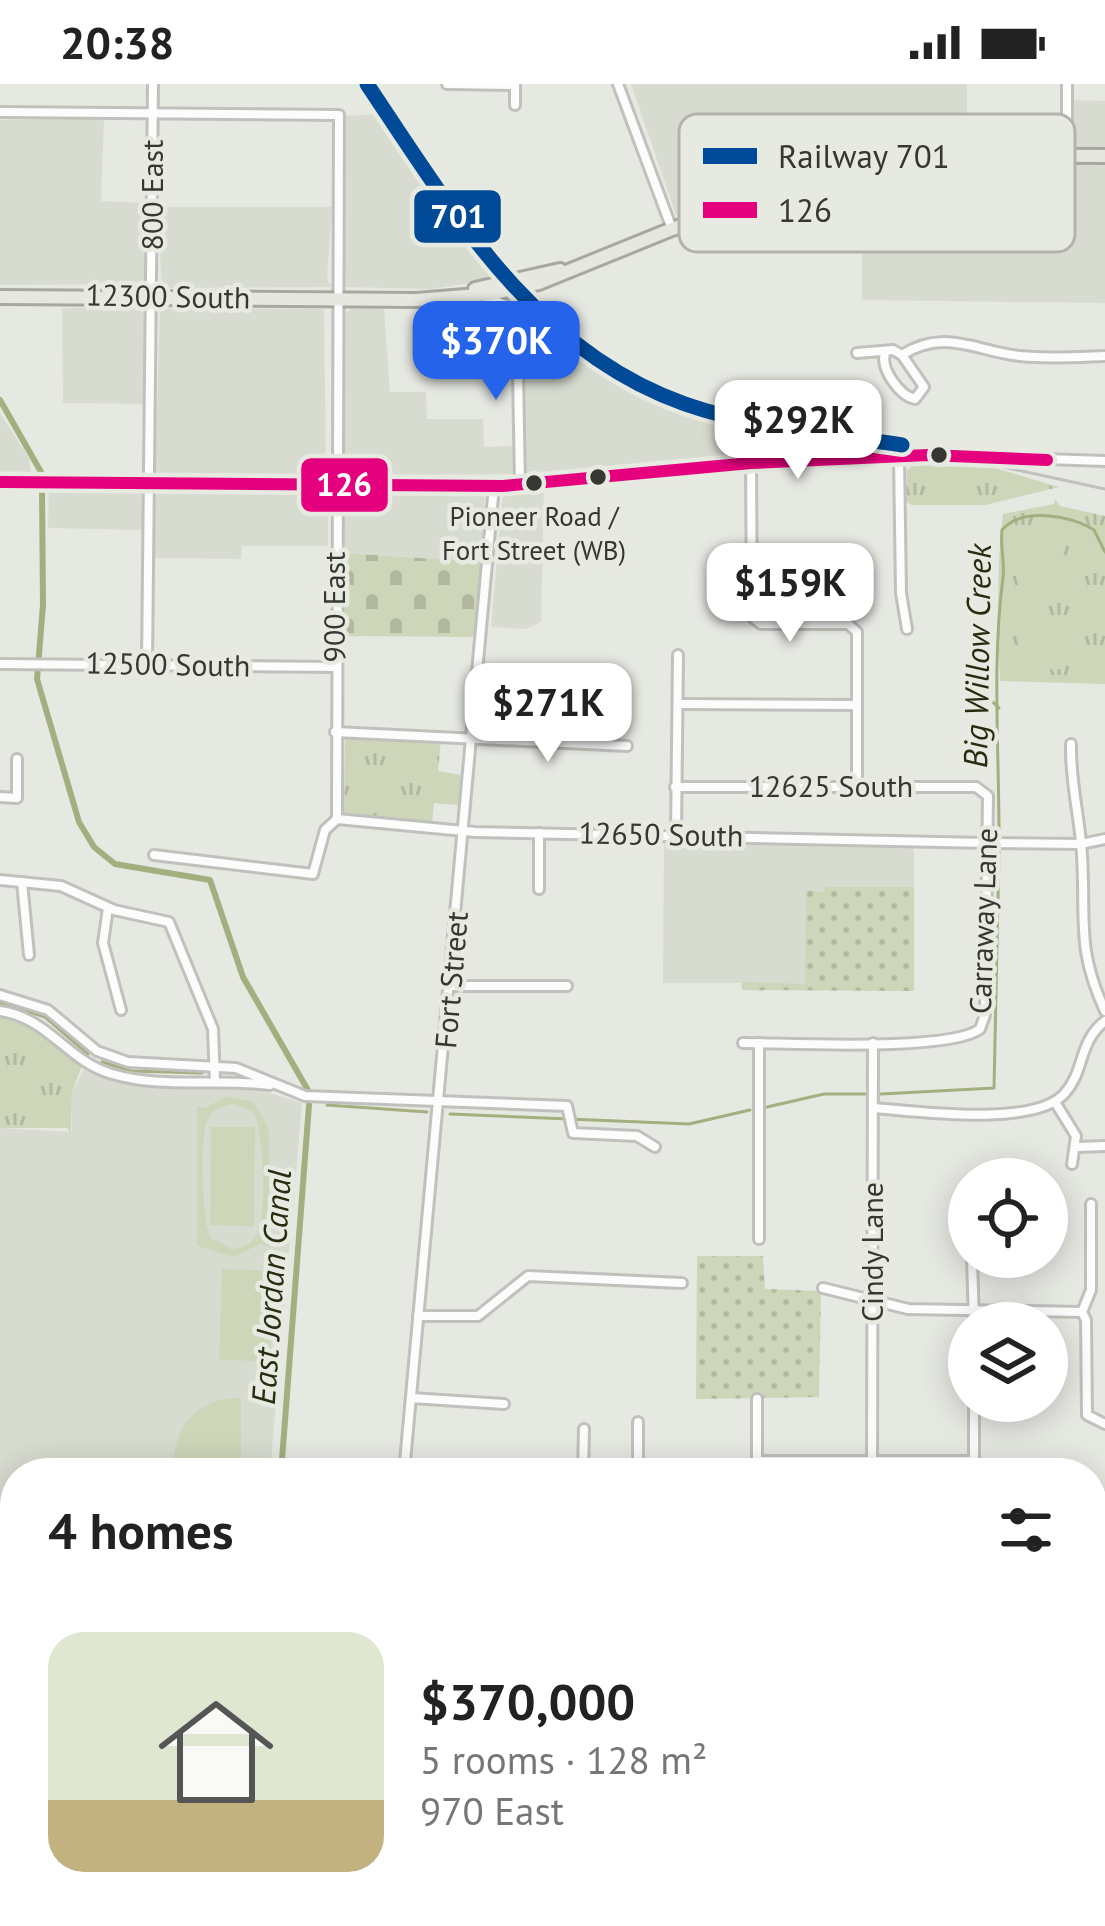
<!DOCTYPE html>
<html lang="en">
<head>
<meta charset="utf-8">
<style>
	:root { --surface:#fff; --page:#f6f6f6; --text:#222; --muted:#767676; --accent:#2563eb }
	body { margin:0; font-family:"PT Sans",sans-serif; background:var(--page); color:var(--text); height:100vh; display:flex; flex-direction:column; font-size:45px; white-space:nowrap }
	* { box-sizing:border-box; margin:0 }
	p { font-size:39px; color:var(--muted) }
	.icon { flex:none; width:66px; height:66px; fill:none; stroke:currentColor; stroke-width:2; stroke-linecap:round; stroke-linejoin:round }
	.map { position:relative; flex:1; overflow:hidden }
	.details { position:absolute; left:0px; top:1374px; width:1107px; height:468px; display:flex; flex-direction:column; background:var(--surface); border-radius:48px 48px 0 0; box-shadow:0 6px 30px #0003 }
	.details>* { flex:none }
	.controls { position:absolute; left:948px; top:1074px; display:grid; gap:24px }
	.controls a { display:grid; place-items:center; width:120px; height:120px; border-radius:50%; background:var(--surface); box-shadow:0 6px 30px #0003; font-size:60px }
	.price { position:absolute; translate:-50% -102px; padding:0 27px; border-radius:24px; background:#fff; color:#222; font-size:39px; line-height:78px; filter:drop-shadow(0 3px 6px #0008) }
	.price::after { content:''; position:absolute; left:50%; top:72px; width:36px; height:27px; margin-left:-18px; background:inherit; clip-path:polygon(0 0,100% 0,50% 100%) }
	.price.current { background:var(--accent); color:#fff }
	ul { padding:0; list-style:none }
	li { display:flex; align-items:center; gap:36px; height:300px; padding:0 48px }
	li span { display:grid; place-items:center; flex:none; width:336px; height:240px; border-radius:36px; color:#555 }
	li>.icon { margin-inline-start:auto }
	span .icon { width:144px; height:144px; fill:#fffc; stroke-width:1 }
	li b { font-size:51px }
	h2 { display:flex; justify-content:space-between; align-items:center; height:144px; padding:0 48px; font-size:51px }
	.status { display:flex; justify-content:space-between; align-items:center; height:84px; padding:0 60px; background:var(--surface); direction:ltr }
	.status svg { height:33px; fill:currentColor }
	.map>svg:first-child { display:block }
	.built { fill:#d8dcd0 }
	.grass { fill:url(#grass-dots) }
	.cemetery { fill:url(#cemetery-stones) }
	.park { fill:url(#park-tufts) }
	.pitch { fill:#ced6b9; fill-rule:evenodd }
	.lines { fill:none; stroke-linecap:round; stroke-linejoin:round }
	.stream { stroke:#a4af7f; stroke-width:3 }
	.canal { stroke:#a4af7f; stroke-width:6 }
	.minor-casing { stroke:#c0c1bc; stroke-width:14 }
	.major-casing { stroke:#a6a99d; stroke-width:18 }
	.minor { stroke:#fbfcfb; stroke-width:8 }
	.major { stroke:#e5e7e0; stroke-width:12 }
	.tram { stroke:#c0c0bf; stroke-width:3 }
	.bus-1-casing { stroke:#e7eae0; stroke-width:21 }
	.bus-1 { stroke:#e5007d; stroke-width:12 }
	.rail-1-casing { stroke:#e7eae0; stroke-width:24 }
	.rail-1 { stroke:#004a97; stroke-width:15 }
	.bus-dot { fill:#363733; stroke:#e7eae0; stroke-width:4.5 }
	.labels { text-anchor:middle; stroke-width:9; stroke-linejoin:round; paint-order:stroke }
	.bus-label { font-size:27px; fill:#363733; stroke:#e7eae0 }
	.street-label { font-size:30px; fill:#363733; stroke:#e7eae0 }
	.water-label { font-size:33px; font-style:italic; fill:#272d10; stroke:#e7eae0 }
	.key { fill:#e7eae0; stroke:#b2b4ac; stroke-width:3 }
	.key-label { font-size:33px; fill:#363733 }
	.line-badge { stroke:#e7eae0; stroke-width:4.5 }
	.badge-label { font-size:33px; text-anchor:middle; font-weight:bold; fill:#fff }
</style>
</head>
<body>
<div class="status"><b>20:38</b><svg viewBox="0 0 49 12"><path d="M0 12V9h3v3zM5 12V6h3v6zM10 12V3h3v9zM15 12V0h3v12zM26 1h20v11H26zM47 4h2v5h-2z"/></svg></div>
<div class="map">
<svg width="1105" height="1842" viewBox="0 0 1105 1842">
	<defs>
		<pattern id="grass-dots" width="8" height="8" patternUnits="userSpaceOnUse" patternTransform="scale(3)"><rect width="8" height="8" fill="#ced6b9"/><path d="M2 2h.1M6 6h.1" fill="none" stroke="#b2b8a0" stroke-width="1.8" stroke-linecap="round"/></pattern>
		<pattern id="cemetery-stones" width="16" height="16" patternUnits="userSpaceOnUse" patternTransform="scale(3)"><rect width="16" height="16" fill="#ced6b9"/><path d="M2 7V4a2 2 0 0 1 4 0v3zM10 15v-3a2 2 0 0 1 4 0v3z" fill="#b2b8a0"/></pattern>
		<pattern id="park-tufts" width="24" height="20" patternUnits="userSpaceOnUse" patternTransform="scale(3)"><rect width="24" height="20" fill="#ced6b9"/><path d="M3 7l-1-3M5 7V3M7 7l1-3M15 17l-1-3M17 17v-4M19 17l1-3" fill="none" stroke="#b2b8a0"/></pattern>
	</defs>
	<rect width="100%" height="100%" fill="#e6e8e2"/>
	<!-- built -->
	<g class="built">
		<path d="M631,0h336v58h107l-1,-42 32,1v202l-243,-3v-144l-186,59z"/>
		<path d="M382,30l113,162 1,3 -65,10 -87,-2 2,-171z"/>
		<path d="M104,34l-3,83 47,2 -3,81 -145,1v-165z"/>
		<path d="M157,123h175l-5,71 5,9 -170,1z"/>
		<path d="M139,223l6,5v92l-82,-1 -1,-95z"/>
		<path d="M160,224l164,1 2,164 -53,6 -118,-4z"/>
		<path d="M351,225h33l6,83h36l1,27h56l1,28 40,-1 -2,-136 9,1 69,55 43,24 62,21 134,26v15l-259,22 -235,1 -1,-160z"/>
		<path d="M0,329l29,45 2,16 -31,-1z"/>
		<path d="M49,404l94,2 2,40 -97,-2z"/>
		<path d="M544,405l-3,133 -15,7 -35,-2 12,-134z"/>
		<path d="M159,407l164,1 5,8v46h-86l-1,13 -88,-1 1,-61z"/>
		<path d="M345,409h140l-3,69 -138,-9z"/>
		<path d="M664,755l250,5v147l-172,-1 -1,-7h-78z"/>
		<path d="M84,985l32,14 140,6 46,14 -32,370h-255v36l-15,-6v-375l72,4v-40z"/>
		<rect x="1092" y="1562" width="13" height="169"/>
	</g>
	<!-- grass -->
	<g class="grass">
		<path d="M825,803h89v104l-172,-1v-8l63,2 1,-94 18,2z"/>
		<path d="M697,1172h66l2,33 56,2 -2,106 -123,2z"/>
	</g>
	<!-- cemetery -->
	<path class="cemetery" d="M343,469l139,9 -8,75 -130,-1z"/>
	<!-- park -->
	<g class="park">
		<path d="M912,382l80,1 67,20 -74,18h-74l-5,-4 1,-31z"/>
		<path d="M1055,415l5,7 45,10v168l-105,-3c-2,-57 -4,-111 3,-167l51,-10z"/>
		<path d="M345,652l96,4 -3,31 23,4 -3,30 -24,-2 -2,20 -88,-6z"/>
		<path d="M0,929l25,6 58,44 -11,29 -1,42 -4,-6h-67z"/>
		<path d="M0,1627l15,2 -4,104 -11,26z"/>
	</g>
	<!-- pitch -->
	<g class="pitch">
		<path d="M1067,456l-19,39 -30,11 -2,-49z"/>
		<path d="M1020,543l31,7 14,35 -44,1z"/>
		<path d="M226,1012l28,6 15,28v117l-9,-3 -27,13 -36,-11v-140l9,2zM233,1020l20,8c11,16 14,106 4,123 -6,9 -13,12 -24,14l-22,-11c-9,-16 -12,-102 -3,-119 5,-10 14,-13 25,-15z"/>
		<path d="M211,1043h44l-1,99 -44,-1z"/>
		<path d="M222,1185l51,2 -3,90 -51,-1z"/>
		<path d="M241,1314v63l-67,4c-1,-41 26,-68 67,-67z"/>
	</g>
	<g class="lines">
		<!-- stream -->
		<g class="stream">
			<path d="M975,601l24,23"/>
			<path d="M999,750c0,-84 -7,-175 4,-256 2,-16 -3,-32 -1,-48 19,-23 69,-15 92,0l11,22"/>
			<path d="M0,919l45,14 43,37"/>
			<path d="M102,978l29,9 71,2"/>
			<path d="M881,1010l113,-6 5,-236"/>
			<path d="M327,1021l100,7"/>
			<path d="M767,1023l57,-13h41"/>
			<path d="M450,1030l239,10 61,-14"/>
		</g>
		<!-- canal -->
		<g class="canal">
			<path d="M0,316l41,72"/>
			<path d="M42,405l1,116 -6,74 42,143 15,25 21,17 95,16 33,97 66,115"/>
			<path d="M281,1389l28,-368"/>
			<path d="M190,1842l1,-15"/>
		</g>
		<!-- minor casing -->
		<g class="minor-casing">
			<g id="minor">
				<path d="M447,0l68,1"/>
				<path d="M618,0l54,145"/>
				<path d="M1067,0v70"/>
				<path d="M515,1v20"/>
				<path d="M0,28l339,3 -2,704"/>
				<path d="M487,214l24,9 6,11 3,166"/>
				<path d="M857,269l36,-3 9,5c43,-27 73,-4 118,1 28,3 57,1 85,0"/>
				<path d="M885,269c-5,16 15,43 30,46l9,-12 -22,-32"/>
				<path d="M899,374l2,135 6,36"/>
				<path d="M920,375l127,1"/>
				<path d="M751,379l1,154 9,7h87l9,8v155"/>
				<path d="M0,398l503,4 278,-25 147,-6 177,6"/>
				<path d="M0,580l336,3"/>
				<path d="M147,581l6,-581"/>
				<path d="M679,620l178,1"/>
				<path d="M335,648l292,14"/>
				<path d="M1071,660c-1,39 9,73 11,111 4,66 -6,93 23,156"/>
				<path d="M675,703h301l12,9 -3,219 -5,14c-31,23 -192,14 -237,14"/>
				<path d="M0,713l17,1v-39"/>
				<path d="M337,735l138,13 512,11 94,1 24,-5"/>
				<path d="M539,749v56"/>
				<path d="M676,750l2,-179"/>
				<path d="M154,771l159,19 12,-44 12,-11"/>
				<path d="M0,796l61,6 53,24 55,12 44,107 2,53"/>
				<path d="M22,798l7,73"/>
				<path d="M108,824l-5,35 18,67"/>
				<path d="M451,902h116"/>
				<path d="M0,911l48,15 49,41 31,11 108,6 69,28 262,10 6,27 64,3 18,11"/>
				<path d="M0,927c49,7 67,50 112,63 50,15 107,4 158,11"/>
				<path d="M759,959v196"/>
				<path d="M1055,1018l21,34 -4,28"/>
				<path d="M873,1024c44,3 162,20 192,-15 20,-22 13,-51 40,-72"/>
				<path d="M1078,1063l27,-1"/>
				<path d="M972,1173l2,66"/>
				<path d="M823,1204l85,21 174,3"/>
				<path d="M1082,1228l4,8 1,95 18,9"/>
				<path d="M1082,1228l9,-22v-86"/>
				<path d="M418,1232h60l50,-40 154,7"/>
				<path d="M411,1314l93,6"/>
				<path d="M757,1315v74"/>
				<path d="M757,1377h217"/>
				<path d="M404,1389l90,-987"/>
				<path d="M583,1389l1,-44"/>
				<path d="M638,1389v-51"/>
				<path d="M872,1389l1,-430"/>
				<path d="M974,1389v-72"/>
				<path d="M0,1425l15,6"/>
				<path d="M7,1557l2,-20"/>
				<path d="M0,1621l15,1"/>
				<path d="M1092,1737h13"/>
				<path d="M0,1817l15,-10"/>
				<path d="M605,1827l10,15"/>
				<path d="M1044,1827l1,15"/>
				<path d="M810,1833v-6"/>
				<path d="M130,1842l2,-15"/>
				<path d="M360,1842l2,-15"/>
				<path d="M549,1842l38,-15"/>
				<path d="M729,1842l1,-15"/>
				<path d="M923,1842l4,-15"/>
			</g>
		</g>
		<!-- major casing -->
		<g class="major-casing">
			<g id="major">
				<path d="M475,205l85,-19"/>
				<path d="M0,213l416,3 74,-6 49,-11 133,-54 172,-59 86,-15 175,1"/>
			</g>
		</g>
		<!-- minor -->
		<use href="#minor" class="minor"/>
		<!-- major -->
		<use href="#major" class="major"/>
		<!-- tram -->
		<path class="tram" d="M902,361l203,44"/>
		<!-- bus-1 casing -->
		<g class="bus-1-casing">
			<path id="bus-1" d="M0,398l503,4 248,-23 177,-8 119,5"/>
		</g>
		<!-- bus-1 -->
		<use href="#bus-1" class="bus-1"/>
		<!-- rail-1 casing -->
		<g class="rail-1-casing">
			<path id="rail-1" d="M367,0c85,127 167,267 318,320 69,24 145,30 217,41"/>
		</g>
		<!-- rail-1 -->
		<use href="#rail-1" class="rail-1"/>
	</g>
	<!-- markers -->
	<g class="bus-dot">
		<circle cx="939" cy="371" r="10"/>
		<circle cx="598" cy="393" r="10"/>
		<circle cx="534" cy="399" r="10"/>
	</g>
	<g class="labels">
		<!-- bus labels -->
		<g class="bus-label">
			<text x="534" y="442">Pioneer Road /<tspan x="534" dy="34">Fort Street (WB)</tspan></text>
		</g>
		<!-- street labels -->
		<g class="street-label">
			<text transform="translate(153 111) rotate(-90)" y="10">800 East</text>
			<text transform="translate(168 213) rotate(1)" y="10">12300 South</text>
			<text transform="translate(335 523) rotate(-90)" y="10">900 East</text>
			<text transform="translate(168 581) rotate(1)" y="10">12500 South</text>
			<text x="831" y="713">12625 South</text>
			<text transform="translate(661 751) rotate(1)" y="10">12650 South</text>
			<text transform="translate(984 837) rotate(-88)" y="10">Carraway Lane</text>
			<text transform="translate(452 896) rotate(-85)" y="10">Fort Street</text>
			<text transform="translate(873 1168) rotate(-90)" y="10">Cindy Lane</text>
		</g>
		<!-- water labels -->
		<g class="water-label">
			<text transform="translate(977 572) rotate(-89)" y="12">Big Willow Creek</text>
			<text transform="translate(271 1203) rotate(-86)" y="12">East Jordan Canal</text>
		</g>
	</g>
	<!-- legend -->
	<rect x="679" y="30" width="396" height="138" rx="18" class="key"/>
	<rect x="703" y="64" width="54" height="16" fill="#004a97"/>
	<rect x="703" y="118" width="54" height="16" fill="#e5007d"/>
	<g class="key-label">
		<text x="778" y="84">Railway 701</text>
		<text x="778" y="138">126</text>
	</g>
	<g class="line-badge">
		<rect x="412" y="104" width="91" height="57" rx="12" fill="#004a97"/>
		<rect x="299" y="372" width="91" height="58" rx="12" fill="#e5007d"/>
	</g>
	<g class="badge-label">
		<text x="458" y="144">701</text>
		<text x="344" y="412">126</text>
	</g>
</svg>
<div class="controls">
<a><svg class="icon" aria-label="locate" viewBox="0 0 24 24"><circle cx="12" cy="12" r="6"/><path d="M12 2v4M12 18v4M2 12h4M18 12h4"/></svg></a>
<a><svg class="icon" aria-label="layers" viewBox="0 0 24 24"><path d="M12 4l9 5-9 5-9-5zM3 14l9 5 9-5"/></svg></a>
</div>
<b class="price current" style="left:496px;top:319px">$370K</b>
<b class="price" style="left:798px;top:398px">$292K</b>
<b class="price" style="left:790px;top:561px">$159K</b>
<b class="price" style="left:548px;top:681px">$271K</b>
<section class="details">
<h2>4 homes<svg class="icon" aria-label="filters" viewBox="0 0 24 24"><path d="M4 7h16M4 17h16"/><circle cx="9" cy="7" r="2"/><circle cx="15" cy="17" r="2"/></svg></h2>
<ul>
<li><span style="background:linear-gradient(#dfe7d0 70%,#c2b280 0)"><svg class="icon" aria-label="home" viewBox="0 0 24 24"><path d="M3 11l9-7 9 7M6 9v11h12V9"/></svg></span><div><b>$370,000</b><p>5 rooms · 128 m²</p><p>970 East</p></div></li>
</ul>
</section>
</div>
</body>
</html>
